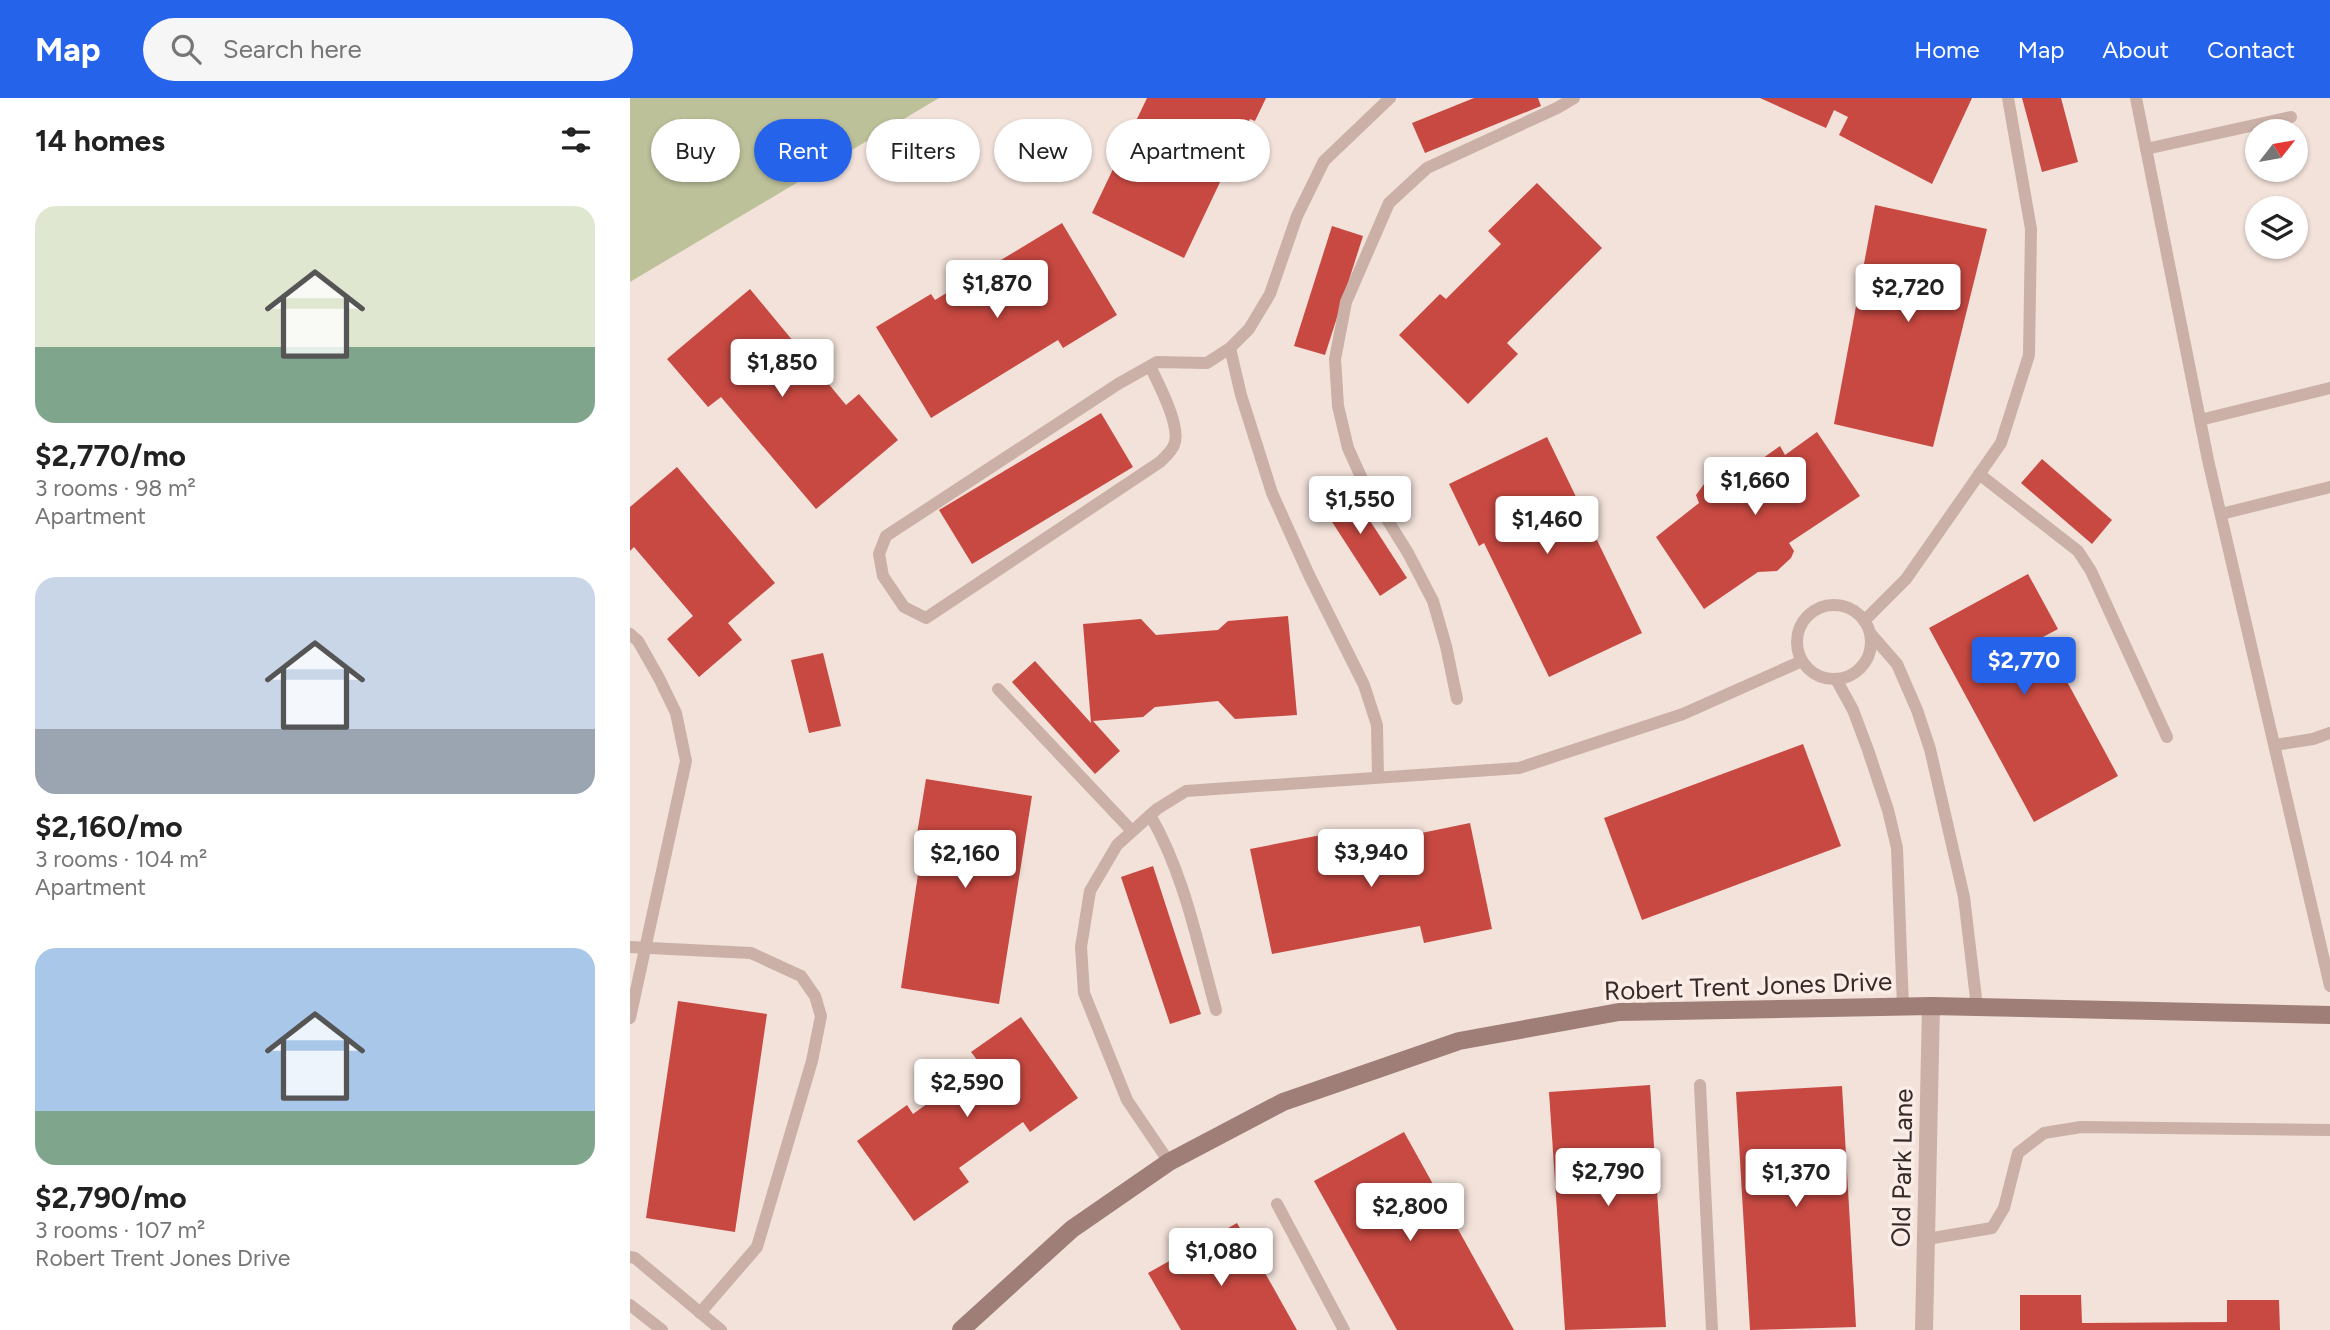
<!DOCTYPE html>
<html lang="en">
<head>
<meta charset="utf-8">
<style>
	:root { --surface:#fff; --page:#f6f6f6; --text:#222; --muted:#767676; --accent:#2563eb }
	body { margin:0; font-family:Figtree,sans-serif; background:var(--page); color:var(--text); height:100vh; display:flex; flex-direction:column; font-size:26px; white-space:nowrap }
	* { box-sizing:border-box; margin:0 }
	p { font-size:23px; color:var(--muted) }
	.icon { flex:none; width:38px; height:38px; fill:none; stroke:currentColor; stroke-width:2; stroke-linecap:round; stroke-linejoin:round }
	.map { position:relative; flex:1; overflow:hidden }
	.side { display:flex; flex-direction:column; background:var(--surface); width:630px }
	.side>* { flex:none }
	.hud { position:absolute; left:21px; top:21px; width:665px; height:63px; display:flex; gap:14px }
	.needle { width:46px; rotate:59deg }
	.controls { position:absolute; left:1615px; top:21px; display:grid; gap:14px }
	.controls a { display:grid; place-items:center; width:63px; height:63px; border-radius:50%; background:var(--surface); box-shadow:0 2px 5px #0004; font-size:35px }
	.price { position:absolute; translate:-50% -60px; padding:0 16px; border-radius:7px; background:#fff; color:#222; font-size:23px; line-height:46px; filter:drop-shadow(0 2px 4px #0008) }
	.price::after { content:''; position:absolute; left:50%; top:42px; width:21px; height:16px; margin-left:-10px; background:inherit; clip-path:polygon(0 0,100% 0,50% 100%) }
	.price.active { background:var(--accent); color:#fff }
	ul { padding:0; list-style:none }
	li { display:grid; align-content:center; gap:14px; height:371px; padding:0 35px }
	li span { display:grid; place-items:center; height:217px; border-radius:21px; color:#555 }
	li>.icon { margin-inline-start:auto }
	span .icon { width:126px; height:126px; fill:#fffc; stroke-width:1 }
	li b { font-size:30px }
	h2 { display:flex; justify-content:space-between; align-items:center; height:84px; padding:0 35px; font-size:30px }
	.chip { padding:0 24px; border-radius:32px; background:var(--surface); box-shadow:0 2px 5px #0004; font-size:24px; line-height:63px }
	.chip.active { background:var(--accent); color:#fff }
	header { display:flex; align-items:center; gap:42px; box-sizing:border-box; height:98px; padding:0 35px; background:var(--accent); color:#fff }
	header strong { font-size:33px }
	nav { display:flex; gap:38px; margin-inline-start:auto; font-size:24px }
	.search { width:490px; height:63px; background:var(--page); display:flex; align-items:center; gap:18px; box-sizing:border-box; padding:0 24px; border-radius:38px; color:var(--muted); font-size:26px }
	main { display:flex; flex:1; min-height:0 }
	.map>svg:first-child { display:block }
	.green { fill:#bcc19a }
	.building { fill:#c84942 }
	.lines { fill:none; stroke-linecap:round; stroke-linejoin:round }
	.lane { stroke:#cab0a6; stroke-width:12 }
	.street { stroke:#cab0a6; stroke-width:18 }
	.secondary { stroke:#9e7e77; stroke-width:18 }
	.labels { text-anchor:middle; stroke-width:7; stroke-linejoin:round; paint-order:stroke }
	.street-label { font-size:26px; fill:#362927; stroke:#faede7 }
</style>
</head>
<body>
<header>
<strong>Map</strong>
<div class="search"><svg class="icon" aria-label="search" viewBox="0 0 24 24"><circle cx="10" cy="10" r="6"/><path d="M15 15l6 6"/></svg>Search here</div>
<nav><a>Home</a><a>Map</a><a>About</a><a>Contact</a></nav>
</header>
<main>
<section class="side">
<h2>14 homes<svg class="icon" aria-label="filters" viewBox="0 0 24 24"><path d="M4 7h16M4 17h16"/><circle cx="9" cy="7" r="2"/><circle cx="15" cy="17" r="2"/></svg></h2>
<ul>
<li><span style="background:linear-gradient(#dfe7d0 65%,#7fa58c 0)"><svg class="icon" aria-label="home" viewBox="0 0 24 24"><path d="M3 11l9-7 9 7M6 9v11h12V9"/></svg></span><div><b>$2,770/mo</b><p>3 rooms · 98 m²</p><p>Apartment</p></div></li>
<li><span style="background:linear-gradient(#c9d6e8 70%,#9aa5b1 0)"><svg class="icon" aria-label="home" viewBox="0 0 24 24"><path d="M3 11l9-7 9 7M6 9v11h12V9"/></svg></span><div><b>$2,160/mo</b><p>3 rooms · 104 m²</p><p>Apartment</p></div></li>
<li><span style="background:linear-gradient(#a9c7e8 75%,#7fa58c 0)"><svg class="icon" aria-label="home" viewBox="0 0 24 24"><path d="M3 11l9-7 9 7M6 9v11h12V9"/></svg></span><div><b>$2,790/mo</b><p>3 rooms · 107 m²</p><p>Robert Trent Jones Drive</p></div></li>
</ul>
</section>
<div class="map">
<svg width="1700" height="1232" viewBox="0 0 1700 1232">
	<rect width="100%" height="100%" fill="#f2e2da"/>
	<!-- green -->
	<path class="green" d="M0,0h309l-309,184z"/>
	<!-- building -->
	<g class="building">
		<path d="M517,0h119l-11,23 -5,-2 -66,139 -92,-45z"/>
		<path d="M844,0h64l3,8 -116,47 -13,-30z"/>
		<path d="M1130,0h212l-40,86 -93,-49 9,-18 -14,-7 -8,18z"/>
		<path d="M1392,0h39l17,64 -36,10z"/>
		<path d="M907,85l65,65 -95,95 11,11 -50,50 -69,-69 41,-41 6,5 55,-55 -13,-13z"/>
		<path d="M1245,107l112,24 -54,218 -99,-23z"/>
		<path d="M432,125l55,92 -54,33 -5,-8 -127,78 -55,-91 55,-33 4,6z"/>
		<path d="M702,128l31,10 -38,119 -31,-9z"/>
		<path d="M120,191l96,116 13,-11 39,46 -82,69 -95,-112 -13,10 -41,-48z"/>
		<path d="M471,315l32,54 -161,97 -33,-54z"/>
		<path d="M1187,334l43,64 -71,47 5,8 -3,7 -14,13 -19,1 -54,37 -48,-72 43,-34 -3,-8 14,-19 13,-9 22,-4 4,5 31,-22 5,9z"/>
		<path d="M917,339l95,196 -93,44 -65,-134 -5,3 -30,-62z"/>
		<path d="M1412,361l70,61 -20,24 -71,-61z"/>
		<path d="M47,369l98,116 -47,40 14,17 -43,37 -32,-38 26,-23 -59,-69 -4,4v-44z"/>
		<path d="M711,378l66,102 -27,18 -66,-102z"/>
		<path d="M1398,476l30,55 -15,8 75,139 -84,46 -105,-194z"/>
		<path d="M658,518l9,99 -62,4 -17,-18 -63,6 -12,10 -50,4 27,30 -25,23 -83,-92 23,-21 56,62 -8,-99 58,-5 15,16 62,-5 10,-9z"/>
		<path d="M193,555l18,73 -32,7 -18,-73z"/>
		<path d="M1173,646l38,102 -199,74 -38,-102z"/>
		<path d="M296,681l106,17 -33,208 -98,-16 22,-147 -7,-1z"/>
		<path d="M840,725l22,106 -68,14 -4,-17 -148,28 -22,-105 71,-14 3,18z"/>
		<path d="M523,768l48,148 -31,10 -49,-147z"/>
		<path d="M48,903l89,13 -32,218 -89,-14z"/>
		<path d="M391,919l57,81 -48,34 -7,-10 -64,46 10,14 -55,39 -57,-80 50,-36 6,9 68,-49 -10,-13z"/>
		<path d="M1020,987l16,242 -101,3 -16,-238z"/>
		<path d="M1212,988l14,241 -106,3 -14,-238z"/>
		<path d="M774,1034l110,198h-117l-83,-149z"/>
		<path d="M607,1125l60,107h-116l-33,-57z"/>
		<path d="M1390,1197h61l1,28 145,-1v-22h52l1,30h-260z"/>
	</g>
	<g class="lines">
		<!-- lane -->
		<g class="lane">
			<path d="M1506,0l72,362 122,526"/>
			<path d="M1516,51l145,-32"/>
			<path d="M600,250l11,47 31,98 37,82 55,110 13,40 1,52"/>
			<path d="M520,268c8,17 32,61 24,79 -2,6 -9,12 -14,17l-234,156 -22,-11 -21,-31 -4,-22 7,-18 232,-152 39,-22 50,1 23,-15 19,-19 21,-35 27,-78 27,-55 66,-63"/>
			<path d="M1570,322l130,-32"/>
			<path d="M1349,376l99,77 13,20 76,166"/>
			<path d="M1591,416l109,-27"/>
			<circle cx="1204" cy="544" r="37"/>
			<path d="M1234,523l42,-42 95,-136 28,-88 2,-126 -23,-131"/>
			<path d="M1240,535l27,31 20,46 13,39 34,148 13,110"/>
			<path d="M0,536l8,7 21,37 17,35 10,48 -56,257"/>
			<path d="M1206,581l17,31 15,40 20,60 9,38 6,159"/>
			<path d="M368,591l134,142"/>
			<path d="M827,601l-11,-53 -13,-45 -25,-48 -46,-74 -14,-31 -10,-42 -3,-47 11,-57 43,-99 38,-35 130,-60 17,-10"/>
			<path d="M1645,647l38,-6 17,-6"/>
			<path d="M520,717c34,58 48,130 66,195"/>
			<path d="M0,849l121,6 50,23 14,20 6,20 -9,45 -55,186 -57,66"/>
			<path d="M1070,987l12,245"/>
			<path d="M539,1064l-42,-62 -43,-107 -3,-46 9,-56 27,-46 40,-36 29,-18 333,-23 164,-54 119,-53"/>
			<path d="M647,1106l67,126"/>
			<path d="M1297,1141l65,-11 12,-20 14,-55 26,-20 37,-6 249,3"/>
			<path d="M0,1159l5,1 86,72"/>
			<path d="M0,1207l32,25"/>
		</g>
		<!-- street -->
		<path class="street" d="M1294,1232l7,-324"/>
		<!-- secondary -->
		<path class="secondary" d="M331,1232l111,-101 97,-67 114,-60 176,-61 160,-29 312,-6 399,9"/>
	</g>
	<g class="labels">
		<!-- street labels -->
		<g class="street-label">
			<text transform="translate(1118 888) rotate(-2)" y="9">Robert Trent Jones Drive</text>
			<text transform="translate(1272 1070) rotate(-89)" y="9">Old Park Lane</text>
		</g>
	</g>
</svg>
<div class="controls">
<a><svg class="needle" viewBox="-14 -14 28 28"><path d="M0-13l5 13h-10z" fill="#e53935"/><path d="M0 13l5-13h-10z" fill="#767676"/></svg></a>
<a><svg class="icon" aria-label="layers" viewBox="0 0 24 24"><path d="M12 4l9 5-9 5-9-5zM3 14l9 5 9-5"/></svg></a>
</div>
<b class="price" style="left:367px;top:222px">$1,870</b>
<b class="price" style="left:1278px;top:226px">$2,720</b>
<b class="price" style="left:152px;top:301px">$1,850</b>
<b class="price" style="left:1125px;top:419px">$1,660</b>
<b class="price" style="left:730px;top:438px">$1,550</b>
<b class="price" style="left:917px;top:458px">$1,460</b>
<b class="price active" style="left:1394px;top:599px">$2,770</b>
<b class="price" style="left:741px;top:791px">$3,940</b>
<b class="price" style="left:335px;top:792px">$2,160</b>
<b class="price" style="left:337px;top:1021px">$2,590</b>
<b class="price" style="left:978px;top:1110px">$2,790</b>
<b class="price" style="left:1166px;top:1111px">$1,370</b>
<b class="price" style="left:780px;top:1145px">$2,800</b>
<b class="price" style="left:591px;top:1190px">$1,080</b>
<div class="hud">
<a class="chip">Buy</a>
<a class="chip active">Rent</a>
<a class="chip">Filters</a>
<a class="chip">New</a>
<a class="chip">Apartment</a>
</div>
</div>
</main>
</body>
</html>
